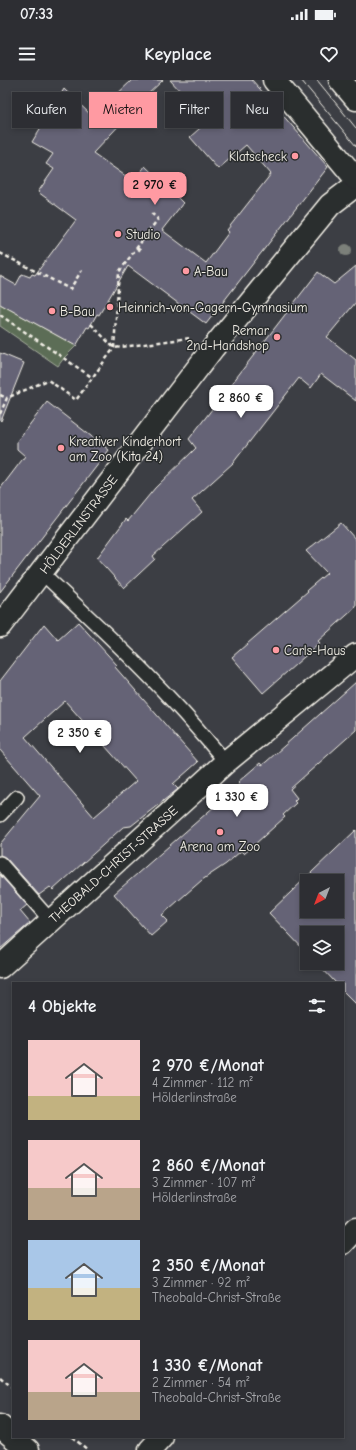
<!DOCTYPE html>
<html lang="de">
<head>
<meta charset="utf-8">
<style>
	:root { --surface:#2d2e33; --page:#393a3f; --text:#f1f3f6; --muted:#a7a8ac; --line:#484a4e; --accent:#ff9aa2 }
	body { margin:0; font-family:"Comic Neue",sans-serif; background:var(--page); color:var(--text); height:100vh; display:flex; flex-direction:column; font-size:15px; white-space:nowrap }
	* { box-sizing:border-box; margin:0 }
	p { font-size:13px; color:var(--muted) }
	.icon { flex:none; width:22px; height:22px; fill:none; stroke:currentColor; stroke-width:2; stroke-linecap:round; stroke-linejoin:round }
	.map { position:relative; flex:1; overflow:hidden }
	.sheet { position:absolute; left:12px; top:902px; width:332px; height:456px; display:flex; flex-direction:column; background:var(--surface); border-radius:0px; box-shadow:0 2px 6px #0003,0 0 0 1px var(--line) }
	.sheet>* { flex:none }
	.top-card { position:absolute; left:12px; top:12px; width:332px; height:36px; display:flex; gap:8px }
	.needle { width:26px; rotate:222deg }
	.tools { position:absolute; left:300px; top:794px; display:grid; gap:8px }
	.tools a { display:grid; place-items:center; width:44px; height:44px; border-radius:0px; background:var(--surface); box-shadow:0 2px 6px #0003,0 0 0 1px var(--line); font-size:20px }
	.price { position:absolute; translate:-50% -34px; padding:0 9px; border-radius:8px; background:#fff; color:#222; font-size:13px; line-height:26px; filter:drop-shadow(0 1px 2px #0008) }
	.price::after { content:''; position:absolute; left:50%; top:24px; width:12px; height:9px; margin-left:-6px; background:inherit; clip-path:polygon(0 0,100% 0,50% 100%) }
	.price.current { background:var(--accent); color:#111 }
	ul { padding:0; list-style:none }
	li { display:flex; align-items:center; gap:12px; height:100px; padding:0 16px }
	li span { display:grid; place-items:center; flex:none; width:112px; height:80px; border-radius:0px; color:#555 }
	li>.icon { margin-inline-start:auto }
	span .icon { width:48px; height:48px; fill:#fffc; stroke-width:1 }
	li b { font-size:17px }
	h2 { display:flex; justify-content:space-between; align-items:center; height:48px; padding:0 16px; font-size:17px }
	.chip { padding:0 14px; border-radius:0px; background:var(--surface); box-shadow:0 2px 6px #0003,0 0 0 1px var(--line); font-size:14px; line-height:36px }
	.chip.current { background:var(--accent); color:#111 }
	.status { display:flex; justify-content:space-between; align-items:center; height:28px; padding:0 20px; background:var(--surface); direction:ltr }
	.status svg { height:11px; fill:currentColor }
	header { display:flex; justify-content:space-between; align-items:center; height:52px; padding:0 16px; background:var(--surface); font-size:18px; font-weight:700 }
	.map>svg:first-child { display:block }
	.green { fill:#5c6d56; stroke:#a8af9f }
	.building { fill:#656476; stroke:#f4f1e8; fill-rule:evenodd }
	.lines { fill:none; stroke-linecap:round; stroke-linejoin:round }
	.lane-casing { stroke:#f4f1e8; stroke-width:16 }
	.street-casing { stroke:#f4f1e8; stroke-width:25 }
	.secondary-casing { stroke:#f4f1e8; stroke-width:25 }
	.path { stroke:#f4f1e8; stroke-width:2.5; stroke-dasharray:4 3; stroke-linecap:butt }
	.lane { stroke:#2a2d2e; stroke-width:13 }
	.street { stroke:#2a2d2e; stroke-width:22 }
	.secondary { stroke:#2a2d2e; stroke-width:22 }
	.tram { stroke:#f4f1e8; stroke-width:1 }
	.tree { fill:#7c807a }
	.poi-dot { fill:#ff9aa2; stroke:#2a2d2e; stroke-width:1.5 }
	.labels { text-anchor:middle; stroke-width:3; stroke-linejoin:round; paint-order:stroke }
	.poi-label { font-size:13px; fill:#f4f1e8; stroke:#2a2d2e; text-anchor:start }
	.street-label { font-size:13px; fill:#f4f1e8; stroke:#2a2d2e }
</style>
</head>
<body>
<div class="status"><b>07:33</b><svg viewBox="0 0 49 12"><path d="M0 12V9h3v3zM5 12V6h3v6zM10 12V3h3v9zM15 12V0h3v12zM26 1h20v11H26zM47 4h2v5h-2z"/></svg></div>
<header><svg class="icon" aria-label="menu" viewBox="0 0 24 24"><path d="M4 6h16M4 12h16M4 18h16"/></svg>Keyplace<svg class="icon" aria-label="heart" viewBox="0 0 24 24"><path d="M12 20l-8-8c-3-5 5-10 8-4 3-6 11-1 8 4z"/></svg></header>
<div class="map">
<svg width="356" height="1370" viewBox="0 0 356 1370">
	<rect width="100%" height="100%" fill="#3c3e44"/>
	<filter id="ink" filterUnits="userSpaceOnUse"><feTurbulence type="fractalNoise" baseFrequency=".025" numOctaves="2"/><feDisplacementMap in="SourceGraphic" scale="8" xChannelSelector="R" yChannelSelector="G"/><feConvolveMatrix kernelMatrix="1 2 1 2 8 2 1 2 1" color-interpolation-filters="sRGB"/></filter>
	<g filter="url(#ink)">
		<!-- green -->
		<path class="green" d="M0,224l76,42 -12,12 -6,8 -58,-40z"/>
		<!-- building -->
		<g class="building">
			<path d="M132,0h31l-37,35 2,1 -35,37 41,29 11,-16 24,23 14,14 -21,27 44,33 23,-31 -2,-2 44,-56 -25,-29 -28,24 -28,-32 18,-16 -38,-41h82l76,87 -122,157 -78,-58 -29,49 -2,-1 -8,14 -2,-1 -11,19 -76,-42v-28l16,9 6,-11 8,3 2,-3 3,1 41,-55 -38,-28 16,-23 -8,-5 7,-10 -21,-12 32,-53 29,28z"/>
			<path d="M356,186v36l-29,35 29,23v41l-35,-27 -10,14 -12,-10 -66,85 -41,37 10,12 -49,44 2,3 -31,29 -27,-30 29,-39 2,2 27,-33 41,-40 -7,-9 129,-167 16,12z"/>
			<path d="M0,273l24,10 -23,58 -1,-1z"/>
			<path d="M47,322l62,48 -109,142v-103l25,-33 -8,-7v-8z"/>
			<path d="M341,443l15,17v67l-38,34 2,2 -57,50 -31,-36 76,-66 -1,-1 20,-17 -21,-22z"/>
			<path d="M78,542l39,43 -2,2 83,95 -25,22 5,5 -1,1 -46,36 -8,1 -70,63 -3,-3 -11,8 -33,-37 -6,-3v-11l40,-48 -40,-46v-69l44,-57 14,16zM65,621l71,80 -42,36 -69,-80z"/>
			<path d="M356,602v48l-66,59 7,9 -3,3 2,2 -13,12 2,2 -41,37 -3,-3 -15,13 -24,16 -40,35 6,6 -17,15 -37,-42 126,-110 -2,-2 22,-19 2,2 4,-3z"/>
			<path d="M356,750v174l-13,-13v-8h-7l-19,-20h20v-30h-30v20l-38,-40zM307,801h30v30h-30z"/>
			<path d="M0,795l27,30 -7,6 10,12 -30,26z"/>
		</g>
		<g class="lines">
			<!-- lane casing -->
			<g class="lane-casing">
				<g id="lane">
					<path d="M41,492c47,44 94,88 137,135 17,18 32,37 48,55"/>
					<path d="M0,735l17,-18"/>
					<path d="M0,783l51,58"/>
				</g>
			</g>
			<!-- street casing -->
			<g class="street-casing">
				<g id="street">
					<path d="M0,546l213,-278 117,-143 26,-20"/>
					<path d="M0,887l226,-205 130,-107"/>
					<path d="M343,1163l13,-14"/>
					<path d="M0,1346l28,24"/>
					<path d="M150,1370l12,-13"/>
				</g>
			</g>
			<!-- secondary casing -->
			<g class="secondary-casing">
				<g id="secondary">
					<path d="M274,0l82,99"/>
					<path d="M340,0l16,19"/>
				</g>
			</g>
			<!-- path -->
			<g class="path">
				<path d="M137,168l4,3"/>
				<path d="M0,173l70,36 12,-19"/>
				<path d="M0,235l93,63"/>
				<path d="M91,244l23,24 76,-10"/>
				<path d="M0,315l7,3"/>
				<path d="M0,334l7,-16 41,-18 28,20 38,-52 5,-76 39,-53 -7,-6"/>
				<path d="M0,1297l13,11"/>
				<path d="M72,1357l16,13"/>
			</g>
			<!-- lane -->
			<use href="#lane" class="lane"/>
			<!-- street -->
			<use href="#street" class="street"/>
			<!-- secondary -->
			<use href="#secondary" class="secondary"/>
			<!-- tram -->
			<g class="tram">
				<path d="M301,0l55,66"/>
				<path d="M317,0l39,48"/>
			</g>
		</g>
		<!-- trees -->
		<circle class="tree" cx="346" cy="170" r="6"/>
	</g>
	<!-- markers -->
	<g class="poi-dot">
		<circle cx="295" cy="76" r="4"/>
		<circle cx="118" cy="154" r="4"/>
		<circle cx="186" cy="191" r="4"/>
		<circle cx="110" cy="227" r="4"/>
		<circle cx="52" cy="231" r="4"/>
		<circle cx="277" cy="257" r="4"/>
		<circle cx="61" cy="368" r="4"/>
		<circle cx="276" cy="570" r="4"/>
		<circle cx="220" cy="752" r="4"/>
	</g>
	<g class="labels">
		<!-- poi labels -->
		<g class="poi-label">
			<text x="287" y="81" text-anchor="end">Klatscheck</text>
			<text x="126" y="159">Studio</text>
			<text x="194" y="196">A-Bau</text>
			<text x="118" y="232">Heinrich-von-Gagern-Gymnasium</text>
			<text x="60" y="236">B-Bau</text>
			<text x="269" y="255" text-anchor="end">Remar<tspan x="269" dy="15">2nd-Handshop</tspan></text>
			<text x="69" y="366">Kreativer Kinderhort<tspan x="69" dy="15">am Zoo (Kita 24)</tspan></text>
			<text x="284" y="575">Carls-Haus</text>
			<text x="220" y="771" text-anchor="middle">Arena am Zoo</text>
		</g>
		<!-- street labels -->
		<g class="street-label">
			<text transform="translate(78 444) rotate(-53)" y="5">HÖLDERLINSTRASSE</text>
			<text transform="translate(113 784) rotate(-42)" y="5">THEOBALD-CHRIST-STRASSE</text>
		</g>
	</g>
</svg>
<div class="tools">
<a><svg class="needle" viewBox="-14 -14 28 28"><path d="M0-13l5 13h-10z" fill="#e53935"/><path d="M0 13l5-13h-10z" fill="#a7a8ac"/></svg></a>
<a><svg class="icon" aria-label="layers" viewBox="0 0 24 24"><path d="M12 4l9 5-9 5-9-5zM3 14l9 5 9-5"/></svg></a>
</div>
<b class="price current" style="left:155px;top:126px">2 970 €</b>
<b class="price" style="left:241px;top:339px">2 860 €</b>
<b class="price" style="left:80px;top:674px">2 350 €</b>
<b class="price" style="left:237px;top:738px">1 330 €</b>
<div class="top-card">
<a class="chip">Kaufen</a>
<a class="chip current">Mieten</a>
<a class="chip">Filter</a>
<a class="chip">Neu</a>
</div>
<section class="sheet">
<h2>4 Objekte<svg class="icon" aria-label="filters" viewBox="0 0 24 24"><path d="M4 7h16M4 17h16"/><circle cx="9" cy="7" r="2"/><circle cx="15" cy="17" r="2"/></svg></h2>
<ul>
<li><span style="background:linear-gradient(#f6c9c9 70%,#c2b280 0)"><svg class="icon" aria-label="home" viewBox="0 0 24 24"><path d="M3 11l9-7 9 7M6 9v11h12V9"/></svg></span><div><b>2 970 €/Monat</b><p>4 Zimmer · 112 m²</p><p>Hölderlinstraße</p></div></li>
<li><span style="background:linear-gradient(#f6c9c9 60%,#b9a48a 0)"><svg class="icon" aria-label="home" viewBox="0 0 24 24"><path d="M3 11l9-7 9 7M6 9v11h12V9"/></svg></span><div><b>2 860 €/Monat</b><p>3 Zimmer · 107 m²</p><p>Hölderlinstraße</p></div></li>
<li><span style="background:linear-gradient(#a9c7e8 60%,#c2b280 0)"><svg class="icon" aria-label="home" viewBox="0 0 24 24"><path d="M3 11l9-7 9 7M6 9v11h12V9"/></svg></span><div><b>2 350 €/Monat</b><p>3 Zimmer · 92 m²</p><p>Theobald-Christ-Straße</p></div></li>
<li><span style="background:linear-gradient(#f6c9c9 65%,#b9a48a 0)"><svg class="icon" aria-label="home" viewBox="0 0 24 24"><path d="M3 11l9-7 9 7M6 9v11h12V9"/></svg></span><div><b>1 330 €/Monat</b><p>2 Zimmer · 54 m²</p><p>Theobald-Christ-Straße</p></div></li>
</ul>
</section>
</div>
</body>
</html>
